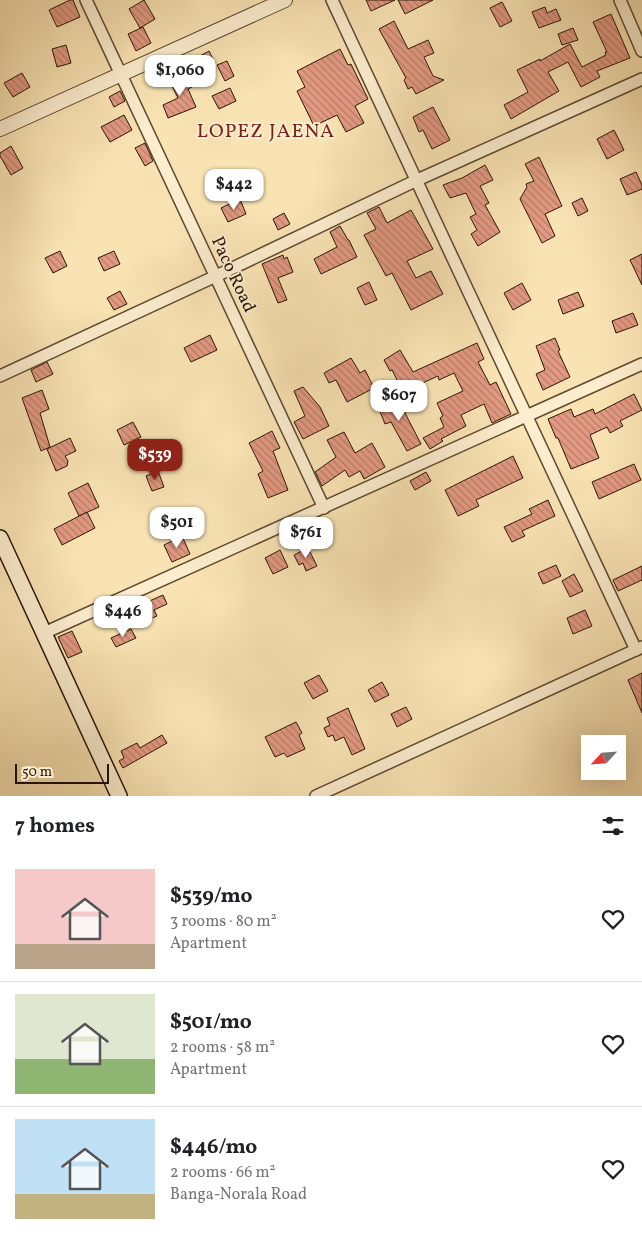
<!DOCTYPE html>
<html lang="en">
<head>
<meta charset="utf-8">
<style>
	:root { --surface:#fff; --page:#f2f2f2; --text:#202124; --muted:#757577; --line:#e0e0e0; --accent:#8f2418 }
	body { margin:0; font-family:Vollkorn,serif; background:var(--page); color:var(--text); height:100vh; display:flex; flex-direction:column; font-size:19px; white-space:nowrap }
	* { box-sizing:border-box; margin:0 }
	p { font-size:16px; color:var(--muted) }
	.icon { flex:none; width:28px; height:28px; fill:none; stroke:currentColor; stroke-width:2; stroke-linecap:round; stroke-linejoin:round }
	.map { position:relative; height:796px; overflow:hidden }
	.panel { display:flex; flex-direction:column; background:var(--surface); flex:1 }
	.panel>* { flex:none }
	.needle { width:32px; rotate:244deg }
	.controls { position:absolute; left:581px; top:735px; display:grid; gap:10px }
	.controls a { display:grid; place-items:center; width:45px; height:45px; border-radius:0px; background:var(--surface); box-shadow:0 5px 20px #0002; font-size:25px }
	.scale { position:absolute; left:15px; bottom:12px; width:94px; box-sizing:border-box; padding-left:5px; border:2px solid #2a1606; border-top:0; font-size:14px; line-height:18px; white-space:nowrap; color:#2a1606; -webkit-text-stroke:4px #fbedce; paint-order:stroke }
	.price { position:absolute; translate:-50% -42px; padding:0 11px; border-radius:10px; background:#fff; color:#222; font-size:16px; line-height:32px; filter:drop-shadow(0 1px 2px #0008) }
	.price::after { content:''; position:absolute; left:50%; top:30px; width:15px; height:11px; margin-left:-8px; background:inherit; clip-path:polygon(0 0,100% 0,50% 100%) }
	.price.current { background:var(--accent); color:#fff }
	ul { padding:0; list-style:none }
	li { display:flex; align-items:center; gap:15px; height:125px; padding:0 15px }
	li+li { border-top:1px solid var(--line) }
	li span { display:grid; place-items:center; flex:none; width:140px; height:100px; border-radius:0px; color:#555 }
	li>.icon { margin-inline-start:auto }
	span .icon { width:60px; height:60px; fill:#fffc; stroke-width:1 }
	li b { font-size:21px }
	h2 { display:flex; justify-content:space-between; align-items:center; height:60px; padding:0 15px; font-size:21px }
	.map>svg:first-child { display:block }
	.building { fill:url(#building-back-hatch); stroke:#2a1606 }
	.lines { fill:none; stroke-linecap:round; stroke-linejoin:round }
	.minor-casing { stroke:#5e4931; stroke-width:14 }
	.tertiary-casing { stroke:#5e4931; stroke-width:16 }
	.secondary-casing { stroke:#2a1606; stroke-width:18 }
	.minor { stroke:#fbedce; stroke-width:11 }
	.tertiary { stroke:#fbedce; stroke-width:14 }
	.secondary { stroke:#fbedce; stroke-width:15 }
	.labels { text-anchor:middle; stroke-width:4; stroke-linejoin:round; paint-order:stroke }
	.street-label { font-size:18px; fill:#2a1606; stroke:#fbedce }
	.quarter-label { font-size:20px; letter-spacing:1px; fill:#7a1f14; stroke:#fbedce }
</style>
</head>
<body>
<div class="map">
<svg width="642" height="796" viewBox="0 0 642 796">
	<defs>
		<pattern id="building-back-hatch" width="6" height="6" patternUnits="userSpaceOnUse" patternTransform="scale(1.25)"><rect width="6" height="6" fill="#e39982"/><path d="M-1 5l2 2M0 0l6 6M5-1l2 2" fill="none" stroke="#b87c68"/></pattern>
	</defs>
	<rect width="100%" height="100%" fill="#f9e3b3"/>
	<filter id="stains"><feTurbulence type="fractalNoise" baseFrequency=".004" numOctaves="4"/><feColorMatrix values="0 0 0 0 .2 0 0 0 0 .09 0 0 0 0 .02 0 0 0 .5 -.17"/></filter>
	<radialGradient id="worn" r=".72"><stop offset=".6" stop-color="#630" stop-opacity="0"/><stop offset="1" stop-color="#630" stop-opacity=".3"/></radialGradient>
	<!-- building -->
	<g class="building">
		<path d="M70,0h3l7,17 -23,10 -8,-17z"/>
		<path d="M144,0l11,19 -15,9 -11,-19z"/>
		<path d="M366,0h29l-24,11z"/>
		<path d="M398,0h35l-28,14z"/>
		<path d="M502,2l10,19 -12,6 -10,-19z"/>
		<path d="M545,7l2,6 9,-4 5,11 -22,8 -7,-16z"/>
		<path d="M611,14l19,44 -33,13 3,6 -19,10 -13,-25 -20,10 11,19 -48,28 -7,-14 24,-13 -11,-22 23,-11v2l30,-17 12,23 24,-12 -1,-3h2l-14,-30z"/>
		<path d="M394,21l14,28 20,-9 6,13 -10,4 9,19 11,4 -28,14 -4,-7 -4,2 -4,-9 2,-2 -27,-49z"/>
		<path d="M143,27l8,16 -15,8 -8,-17z"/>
		<path d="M573,28l5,12 -16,5 -4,-11z"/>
		<path d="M66,45l5,18 -14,4 -5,-18z"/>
		<path d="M340,49l8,16 3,-1 17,35 -13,7 9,17 -18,9 -9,-17 -23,11 -17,-35 8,-4 -8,-16z"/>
		<path d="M209,51l6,12 -16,8 -6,-11z"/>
		<path d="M227,61l7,15 -9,5 -8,-16z"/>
		<path d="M22,73l8,14 -17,10 -9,-14z"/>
		<path d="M185,73l7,14 -4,2 8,18 -28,11 -5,-13 15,-7 -9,-18z"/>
		<path d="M230,88l6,13 -17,8 -7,-13z"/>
		<path d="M120,91l5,10 -11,6 -5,-10z"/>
		<path d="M433,107l17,33 -18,9 -9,-19 -4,2 -6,-15z"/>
		<path d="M124,115l8,15 -22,12 -9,-15z"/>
		<path d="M614,130l10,20 -17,9 -10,-20z"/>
		<path d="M145,143l8,18 -8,5 -10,-18z"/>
		<path d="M11,146l12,22 -12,7 -11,-19v-3z"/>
		<path d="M539,157l23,49 -17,8 10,22 -13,7 -22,-44 7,-12 -1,-3 8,-3 -9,-17z"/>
		<path d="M485,165l8,15 -13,6 9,17 -4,2 15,27 -22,14 -7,-12 6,-4 -7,-13 6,-3 -10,-21 -16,5 -7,-13 19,-7z"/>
		<path d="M636,172l6,13v4l-15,6 -7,-16z"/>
		<path d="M240,173l8,15 -17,9 -7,-15z"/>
		<path d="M582,198l6,13 -10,5 -6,-13z"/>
		<path d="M240,199l6,15 -18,8 -7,-14z"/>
		<path d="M379,207l8,16 24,-13 22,39 -26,12 9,17 15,-7 12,23 -32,16 -19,-37 -6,3 -22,-41 12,-6 -9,-16z"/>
		<path d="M284,213l6,11 -12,6 -5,-11z"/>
		<path d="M340,226l8,14h1l8,17 -36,17 -7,-15 23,-12 -7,-15z"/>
		<path d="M60,251l7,15 -14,7 -8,-15z"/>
		<path d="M114,251l6,13 -16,7 -6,-13z"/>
		<path d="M642,254v31l-12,-25z"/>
		<path d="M283,255l1,4 3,-2 6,15 -15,6 9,22 -9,3 -16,-39z"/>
		<path d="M369,282l8,18 -12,5 -8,-17z"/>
		<path d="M522,283l9,17 -18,10 -9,-17z"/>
		<path d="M120,291l7,13 -13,6 -7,-12z"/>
		<path d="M578,292l6,14 -21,8 -5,-14z"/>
		<path d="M633,313l5,12 -22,8 -4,-12z"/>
		<path d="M210,335l7,15 -26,12 -7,-14z"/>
		<path d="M555,338l5,12 -2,1 12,26 -27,13 -7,-16 9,-4 -9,-24z"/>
		<path d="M477,343l7,16 -6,3 12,23 6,-3 15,32 -19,9 -8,-19 -23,11 5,11 -25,13 2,2 -13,8 -7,-11 21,-11 -4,-9 3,-2 -6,-13 26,-12 -9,-18 -15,7 -1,-4 -35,16 -11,-22 -2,1 -6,-11 16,-10 13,22z"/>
		<path d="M351,358l9,15 5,-3 9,18 -27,14 -11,-22 -7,3 -5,-10z"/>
		<path d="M47,362l6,12 -17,8 -5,-12z"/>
		<path d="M303,387l17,20 9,19 -26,13 -9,-17 11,-6 -11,-25z"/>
		<path d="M42,390l7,19 -9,4 10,34 -9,4 -19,-53z"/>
		<path d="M634,394l8,16 -22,11 3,5 -13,7 -3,-6 -17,8 9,23 -28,11 -13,-31h-2l-8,-19 23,-10 3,8 19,-8 2,5z"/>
		<path d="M398,395l8,20 15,29 -14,7 -16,-29 -6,2 -8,-20z"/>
		<path d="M133,422l8,15 -17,8 -7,-15z"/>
		<path d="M272,431l8,17 -7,3 15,39 -20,8 -10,-24 5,-3 -14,-28z"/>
		<path d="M344,432l11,21 17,-10 13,24 -21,12 -4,-8 -11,6 -4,-7 -23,16 -7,-14 21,-15 -9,-17z"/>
		<path d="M70,438l6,13 -11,5 3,5 -1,5 -11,5 -9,-22z"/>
		<path d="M513,456l10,22 -47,22 3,6 -21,10 -13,-26z"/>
		<path d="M634,464l7,16 -42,19 -7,-17z"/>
		<path d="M158,471l6,16 -12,4 -6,-15z"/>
		<path d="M426,472l5,9 -16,9 -5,-9z"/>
		<path d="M88,483l11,24 -20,9 -11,-23z"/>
		<path d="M548,500l7,16 -33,15 3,5 -13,6 -8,-15 28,-13 -3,-5z"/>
		<path d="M87,512l8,16 -33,17 -8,-16z"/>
		<path d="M313,525l7,15 -12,6 -7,-15z"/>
		<path d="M182,536l8,18 -18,8 -8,-17z"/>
		<path d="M308,548l9,18 -11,5 -3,-8 -4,2 -5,-10z"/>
		<path d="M280,550l8,17 -15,7 -8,-16z"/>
		<path d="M556,565l5,11 -18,8 -5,-11z"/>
		<path d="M642,566v14l-24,11 -5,-11z"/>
		<path d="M574,574l9,17 -13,6 -8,-16z"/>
		<path d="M163,595l4,9 -13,6 3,6 -16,7 -7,-15z"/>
		<path d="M585,610l7,16 -19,8 -6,-16z"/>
		<path d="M131,629l5,9 -20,9 -5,-9z"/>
		<path d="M72,631l10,21 -14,6 -10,-21z"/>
		<path d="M642,673v40l-14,-33z"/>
		<path d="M319,675l9,16 -15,8 -9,-16z"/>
		<path d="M382,682l7,13 -14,7 -7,-12z"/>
		<path d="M406,707l6,12 -15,8 -6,-13z"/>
		<path d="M348,708l17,41 -13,6 -8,-18 -9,4 -2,-6 -5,2 -4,-9 6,-3 -3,-7z"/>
		<path d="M296,722l6,11 -3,2 6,14 -18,8 -3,-4 -9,4 -10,-20z"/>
		<path d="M162,735l5,8 -44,25 -4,-7 5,-3 -3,-7 16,-8 3,5z"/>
	</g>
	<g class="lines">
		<!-- minor casing -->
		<g class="minor-casing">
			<g id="minor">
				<path d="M86,0l238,508"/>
				<path d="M332,0c100,217 203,433 304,650"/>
				<path d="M620,0l22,51"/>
				<path d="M0,376l216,-100 199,-95 227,-102"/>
				<path d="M44,633l598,-269"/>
				<path d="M316,796l326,-149"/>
			</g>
		</g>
		<!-- tertiary casing -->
		<g class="tertiary-casing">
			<path id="tertiary" d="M0,129l285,-129"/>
		</g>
		<!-- secondary casing -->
		<g class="secondary-casing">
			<path id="secondary" d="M0,538l119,258"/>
		</g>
		<!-- minor -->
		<use href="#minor" class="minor"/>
		<!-- tertiary -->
		<use href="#tertiary" class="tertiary"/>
		<!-- secondary -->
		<use href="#secondary" class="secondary"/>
	</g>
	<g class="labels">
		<!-- street labels -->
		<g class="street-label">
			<text transform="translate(234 274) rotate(65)" y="6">Paco Road</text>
		</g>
		<!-- quarter labels -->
		<g class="quarter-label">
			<text x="266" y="137">LOPEZ JAENA</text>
		</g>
	</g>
	<rect width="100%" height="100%" filter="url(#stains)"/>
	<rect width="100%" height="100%" fill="url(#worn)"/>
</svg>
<div class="controls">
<a><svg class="needle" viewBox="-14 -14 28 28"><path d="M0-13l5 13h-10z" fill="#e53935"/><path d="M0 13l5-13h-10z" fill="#757577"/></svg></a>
</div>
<div class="scale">50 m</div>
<b class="price" style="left:180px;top:97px">$1,060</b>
<b class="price" style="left:234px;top:211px">$442</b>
<b class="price" style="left:399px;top:422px">$607</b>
<b class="price current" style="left:155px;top:481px">$539</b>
<b class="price" style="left:177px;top:549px">$501</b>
<b class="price" style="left:306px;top:559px">$761</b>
<b class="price" style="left:123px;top:638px">$446</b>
</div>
<section class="panel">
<h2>7 homes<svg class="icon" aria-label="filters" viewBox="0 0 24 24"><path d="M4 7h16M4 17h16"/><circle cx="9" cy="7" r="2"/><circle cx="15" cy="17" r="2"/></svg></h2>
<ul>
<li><span style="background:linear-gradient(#f6c9c9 75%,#b9a48a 0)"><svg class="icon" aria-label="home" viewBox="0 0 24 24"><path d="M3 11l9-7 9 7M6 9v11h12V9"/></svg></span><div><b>$539/mo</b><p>3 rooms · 80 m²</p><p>Apartment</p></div><svg class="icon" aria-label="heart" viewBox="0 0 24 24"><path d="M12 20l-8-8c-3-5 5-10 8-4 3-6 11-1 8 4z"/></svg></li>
<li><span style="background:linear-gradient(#dfe7d0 65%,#8fb573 0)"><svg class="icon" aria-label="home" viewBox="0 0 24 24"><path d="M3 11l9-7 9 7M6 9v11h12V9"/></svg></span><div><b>$501/mo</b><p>2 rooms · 58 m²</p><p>Apartment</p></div><svg class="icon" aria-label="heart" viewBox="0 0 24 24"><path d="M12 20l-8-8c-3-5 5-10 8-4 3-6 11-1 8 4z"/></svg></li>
<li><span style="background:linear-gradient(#bfe0f5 75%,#c2b280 0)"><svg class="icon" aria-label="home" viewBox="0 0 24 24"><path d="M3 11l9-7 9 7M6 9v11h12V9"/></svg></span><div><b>$446/mo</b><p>2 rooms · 66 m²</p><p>Banga-Norala Road</p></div><svg class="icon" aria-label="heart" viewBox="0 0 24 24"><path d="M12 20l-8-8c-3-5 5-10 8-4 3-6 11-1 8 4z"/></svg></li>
</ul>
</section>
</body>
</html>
